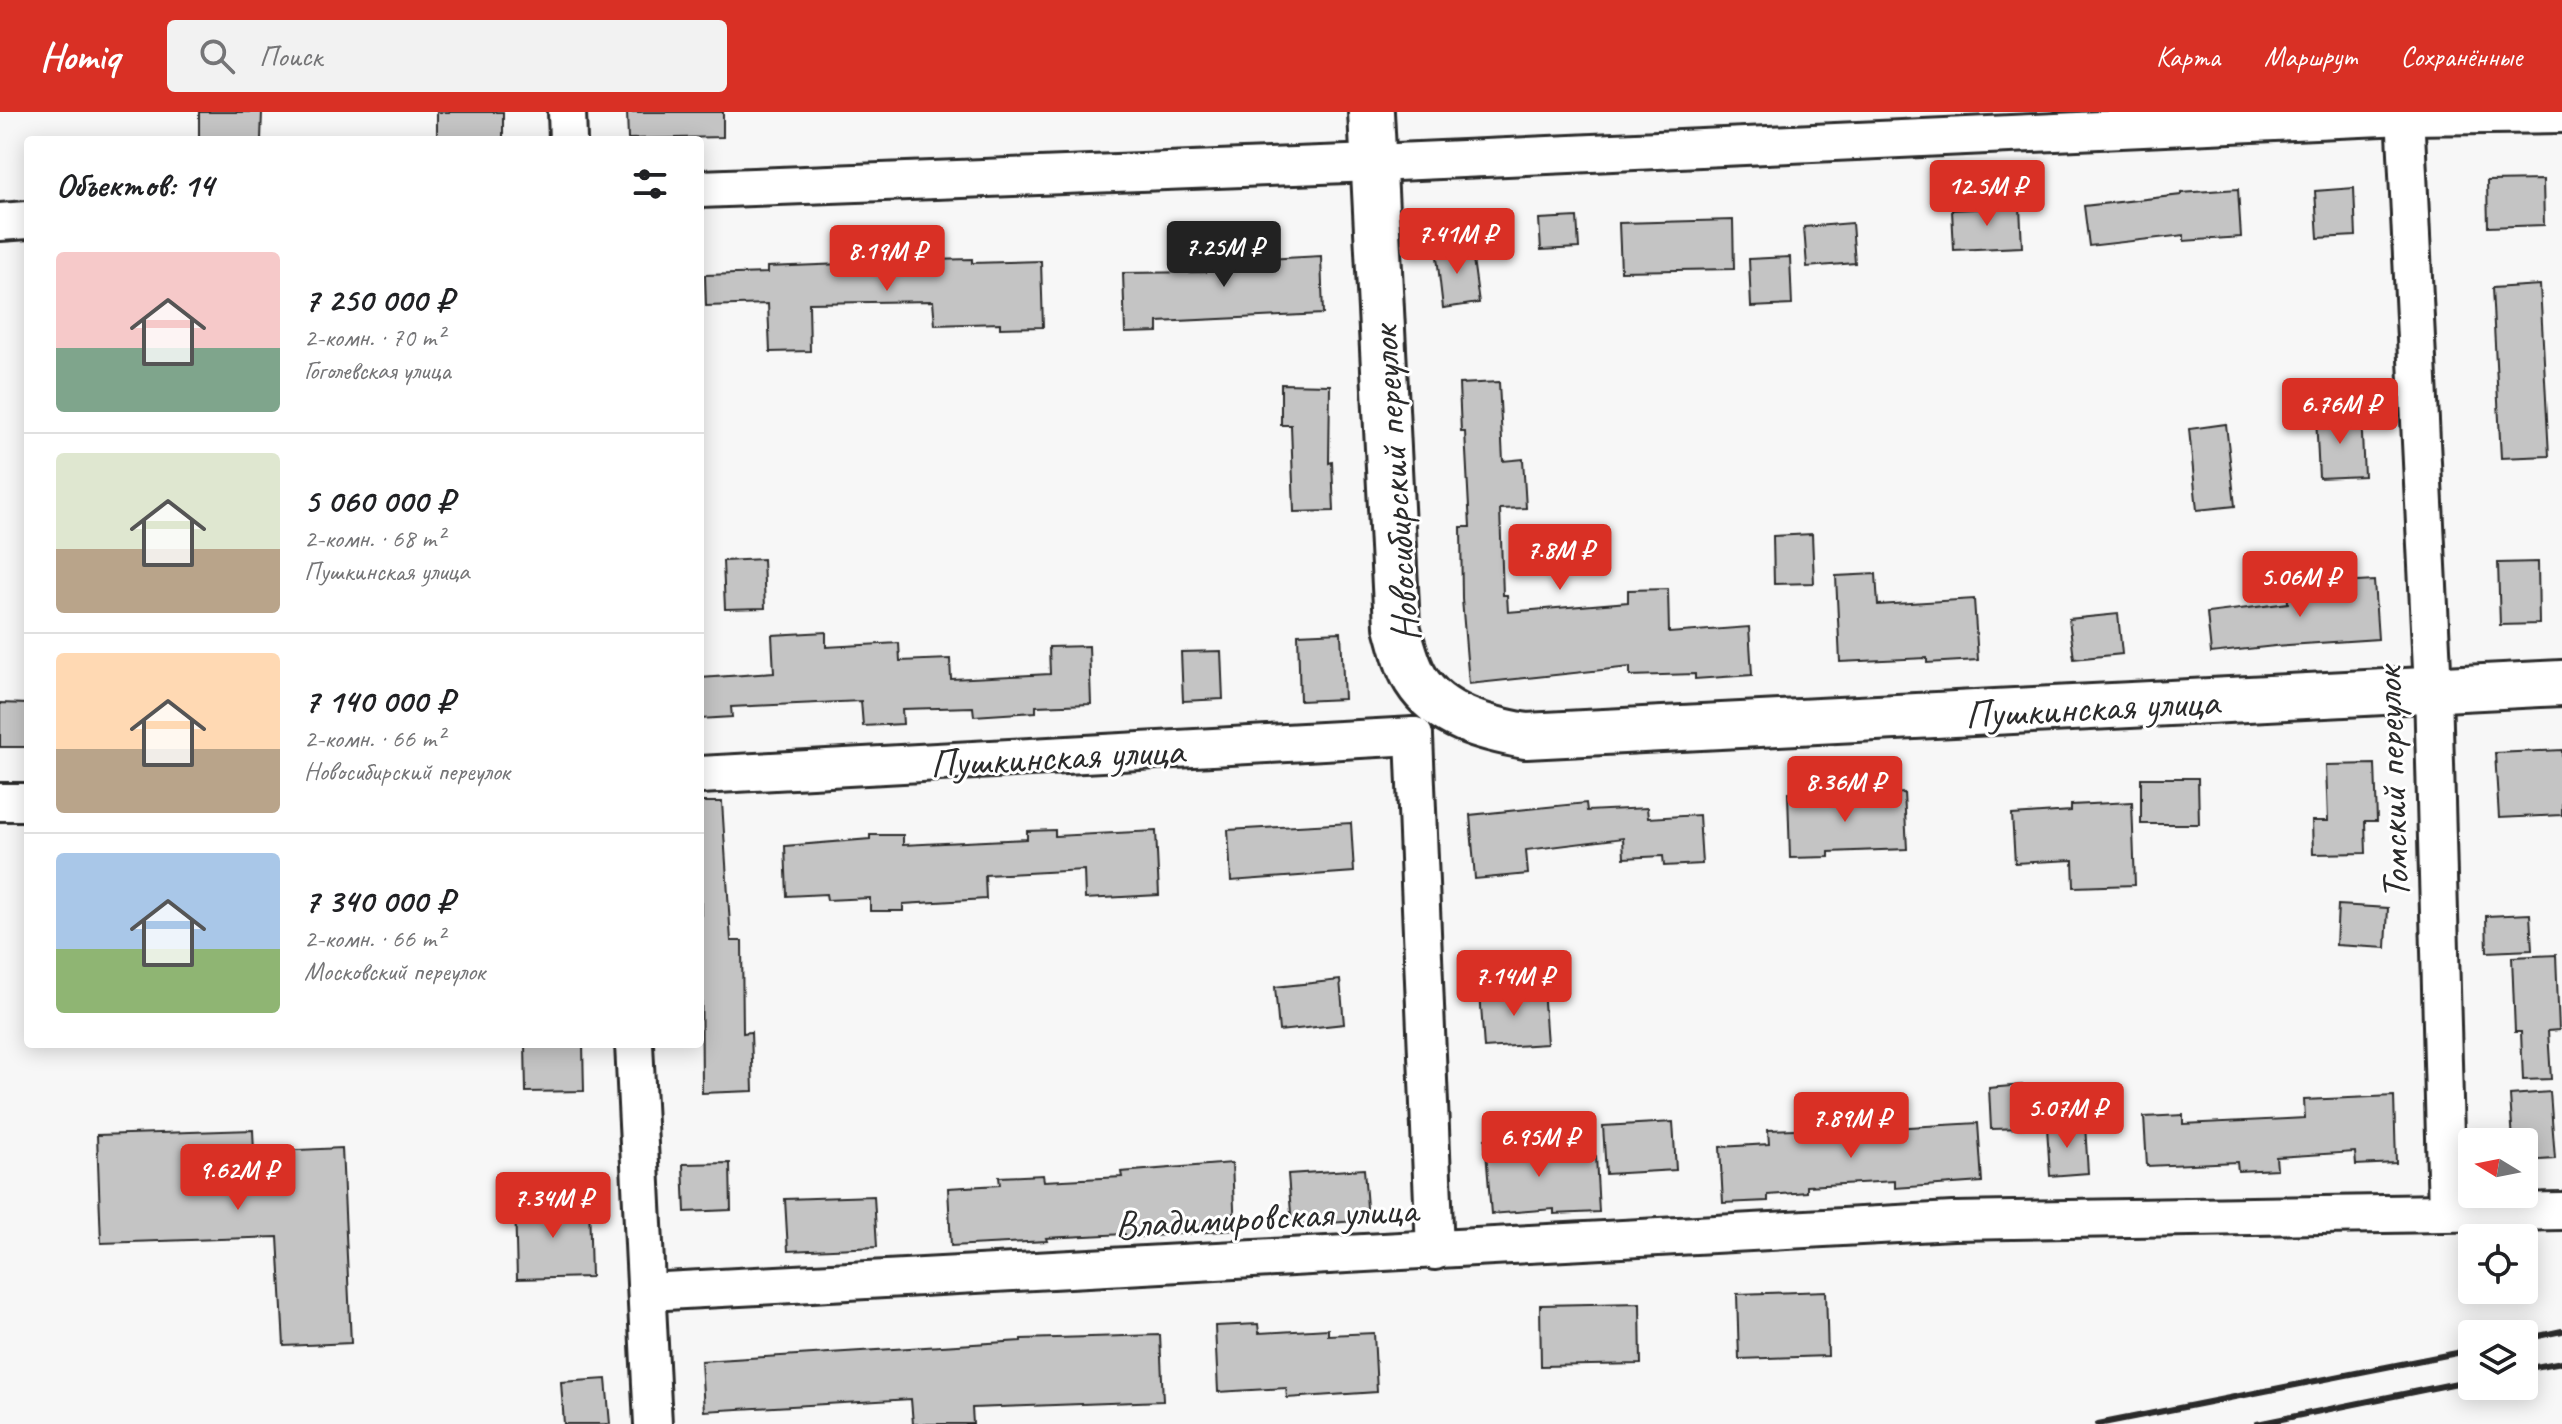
<!DOCTYPE html>
<html lang="ru">
<head>
<meta charset="utf-8">
<style>
	:root { --surface:#fff; --page:#f2f2f2; --text:#202124; --muted:#757577; --line:#e0e0e0; --accent:#d93025 }
	body { margin:0; font-family:Caveat,sans-serif; background:var(--page); color:var(--text); height:100vh; display:flex; flex-direction:column; font-size:30px; white-space:nowrap }
	* { box-sizing:border-box; margin:0 }
	p { font-size:26px; color:var(--muted) }
	.icon { flex:none; width:44px; height:44px; fill:none; stroke:currentColor; stroke-width:2; stroke-linecap:round; stroke-linejoin:round }
	.map { position:relative; flex:1; overflow:hidden }
	.drawer { position:absolute; left:24px; top:24px; width:680px; height:912px; display:flex; flex-direction:column; background:var(--surface); border-radius:8px; box-shadow:0 4px 20px #0003 }
	.drawer>* { flex:none }
	.needle { width:52px; rotate:280deg }
	.fabs { position:absolute; left:2458px; top:1016px; display:grid; gap:16px }
	.fabs a { display:grid; place-items:center; width:80px; height:80px; border-radius:8px; background:var(--surface); box-shadow:0 4px 20px #0003; font-size:40px }
	.price { position:absolute; translate:-50% -68px; padding:0 18px; border-radius:8px; background:var(--accent); color:#fff; font-size:26px; line-height:52px; filter:drop-shadow(0 2px 4px #0008) }
	.price::after { content:''; position:absolute; left:50%; top:48px; width:24px; height:18px; margin-left:-12px; background:inherit; clip-path:polygon(0 0,100% 0,50% 100%) }
	.price.current { background:#222; color:#fff }
	ul { padding:0; list-style:none }
	li { display:flex; align-items:center; gap:24px; height:200px; padding:0 32px }
	li+li { border-top:2px solid var(--line) }
	li span { display:grid; place-items:center; flex:none; width:224px; height:160px; border-radius:8px; color:#555 }
	li>.icon { margin-inline-start:auto }
	span .icon { width:96px; height:96px; fill:#fffc; stroke-width:1 }
	li b { font-size:34px }
	h2 { display:flex; justify-content:space-between; align-items:center; height:96px; padding:0 32px; font-size:34px }
	header { display:flex; align-items:center; gap:48px; box-sizing:border-box; height:112px; padding:0 40px; background:var(--accent); color:#fff }
	header strong { font-size:38px }
	nav { display:flex; gap:44px; margin-inline-start:auto; font-size:28px }
	.search { width:560px; height:72px; background:var(--page); display:flex; align-items:center; gap:20px; box-sizing:border-box; padding:0 28px; border-radius:8px; color:var(--muted); font-size:30px }
	.map>svg:first-child { display:block }
	.building { fill:#c4c4c4; stroke:#2b2b2b; stroke-width:2 }
	.lines { fill:none; stroke-linecap:round; stroke-linejoin:round }
	.minor-casing { stroke:#2b2b2b; stroke-width:42 }
	.tertiary-casing { stroke:#2b2b2b; stroke-width:50 }
	.minor { stroke:#fff; stroke-width:36 }
	.tertiary { stroke:#fff; stroke-width:44 }
	.rail { stroke:#2b2b2b; stroke-width:6 }
	.labels { text-anchor:middle; stroke-width:6; stroke-linejoin:round; paint-order:stroke }
	.street-label { font-size:40px; fill:#2b2b2b; stroke:#fff }
</style>
</head>
<body>
<header>
<strong>Homiq</strong>
<div class="search"><svg class="icon" aria-label="search" viewBox="0 0 24 24"><circle cx="10" cy="10" r="6"/><path d="M15 15l6 6"/></svg>Поиск</div>
<nav><a>Карта</a><a>Маршрут</a><a>Сохранённые</a></nav>
</header>
<div class="map">
<svg width="2562" height="1312" viewBox="0 0 2562 1312">
	<rect width="100%" height="100%" fill="#f7f7f7"/>
	<filter id="ink" filterUnits="userSpaceOnUse"><feTurbulence type="fractalNoise" baseFrequency=".0125" numOctaves="2"/><feDisplacementMap in="SourceGraphic" scale="16" xChannelSelector="R" yChannelSelector="G"/><feConvolveMatrix kernelMatrix="1 2 1 2 8 2 1 2 1" color-interpolation-filters="sRGB"/></filter>
	<g filter="url(#ink)">
		<!-- building -->
		<g class="building">
			<path d="M199,0h63l-1,28h-62z"/>
			<rect x="437" y="0" width="66" height="28"/>
			<path d="M627,0h96v25l-95,2z"/>
			<path d="M2543,68l1,45 -56,2 -1,-46z"/>
			<path d="M2354,76l2,48 -38,2 -3,-47z"/>
			<path d="M2238,77l3,48 -57,4v-6l-95,11 -5,-40 97,-11v-2z"/>
			<path d="M2020,95l2,40 -68,3 -2,-40z"/>
			<path d="M1577,105l2,31 -38,2 -2,-31z"/>
			<path d="M1733,108l1,49 -113,2 -2,-48z"/>
			<path d="M1852,111l3,40 -48,4 -3,-40z"/>
			<path d="M1244,125l1,23 76,-4 2,58 -165,8v10l-33,1 -2,-60 83,-1 -2,-33z"/>
			<path d="M1471,132l8,59 -36,5 -7,-60z"/>
			<path d="M1790,145l2,48 -41,2 -2,-48z"/>
			<path d="M972,147v4l69,-2 2,66 -43,1v-5l-65,2 -2,-24 -124,2 1,48 -40,1 -2,-48 -62,2 -1,-31 62,-2v-6l76,-3 -1,-2z"/>
			<path d="M2540,173l9,171 -48,2 -9,-170z"/>
			<path d="M1499,270l4,79 20,-2 3,49 -26,1 3,86h4l1,17 120,-10v-12l40,-1 1,44 80,-6 3,48 -57,4v-5l-65,2v-9l-161,17 -7,-85 -1,-72h9l-5,-95h-4l-2,-48z"/>
			<path d="M1281,272l49,1 -1,78 3,-1 2,49 -40,1 -3,-87h-10z"/>
			<path d="M2361,302l3,62 -45,2 -3,-62z"/>
			<path d="M2226,312l9,82 -38,4 -8,-81z"/>
			<path d="M1812,422l2,49 -40,1 -1,-48z"/>
			<path d="M763,447l2,49 -40,1 -2,-48z"/>
			<path d="M2538,450l1,62 -39,1 -2,-62z"/>
			<path d="M1876,462l2,31 96,-6 4,61 -51,3v-5l-87,4 -4,-86z"/>
			<path d="M2374,469l4,58 -103,7 -64,7 -4,-40 81,-10 -1,-17z"/>
			<path d="M2118,502l4,40 -48,5 -5,-40z"/>
			<path d="M826,520v15l73,-4 1,18 50,-2 1,20 99,-5 -1,-27 40,-1 2,58 -55,2v6l-62,4 -1,-9 -71,2 1,15 -40,2 -2,-25 -130,6 1,10 -32,2v-41l74,-5 -2,-38z"/>
			<path d="M1341,520l3,67 -44,2 -2,-67z"/>
			<path d="M1221,539l2,48 -40,2 -2,-49z"/>
			<path d="M0,591l28,1v43h-28z"/>
			<path d="M2562,638v65l-63,3 -4,-65z"/>
			<path d="M2375,652l2,57h-12l1,32 -53,1 -1,-33h16l-2,-56z"/>
			<path d="M2141,666h57l1,46h-58z"/>
			<path d="M1827,680v6l77,-5 3,56 -78,3v5l-39,1 -2,-65z"/>
			<path d="M700,690h22l9,139h11l1,92 8,-1 2,59 -51,2z"/>
			<path d="M2132,690l3,83 -61,2 -1,-27 -58,3 -3,-48 59,-4v-6z"/>
			<path d="M1586,691l1,8 60,-3 1,10 51,-3 3,49 -38,2 -1,-10 -39,2 -1,-20 -97,12 2,24 -53,5 -5,-64z"/>
			<path d="M1351,711l3,49 -123,9 -3,-51z"/>
			<path d="M1055,718v6l101,-5 3,64 -74,4 -1,-29 -99,5 1,24 -83,5v7h-33v-13l-43,2 -1,-6 -39,2 -2,-50 85,-7v-4h33v10l124,-6v-8z"/>
			<path d="M2338,793l50,3 -2,40 -50,-3z"/>
			<path d="M2530,802l2,36 -45,2 -1,-36z"/>
			<path d="M2556,843l3,75 -11,1 3,48 -28,1 -2,-48h-6l-3,-75z"/>
			<path d="M1340,868l4,44 -65,7 -4,-44z"/>
			<path d="M1543,876l4,56 -63,4 -4,-56z"/>
			<path d="M525,932h58l1,47 -58,1z"/>
			<path d="M2022,973l3,43 -34,1 -2,-41z"/>
			<path d="M2550,980l5,67 -31,2v-19h-11l-3,-47z"/>
			<path d="M2394,984l2,67 -40,2 -1,-13 -79,5 1,12 -39,2 -1,-9 -90,4 -3,-49 39,-2v9l122,-6 -1,-18z"/>
			<path d="M1673,1010l3,48 -70,4 -3,-48z"/>
			<path d="M1978,1011l4,59 -87,6v-7l-88,5v6l-39,3v6l-45,2 -3,-56 49,-3 -1,-14 106,-4v3z"/>
			<path d="M2085,1013l3,48 -38,3 -3,-49z"/>
			<path d="M253,1018l1,22 88,-4 9,195 -67,3 -6,-109 -177,6 -4,-108z"/>
			<path d="M1533,1023l1,24 62,-3 3,56 -45,2v-5l-63,5 -6,-75z"/>
			<path d="M730,1051l1,47 -46,2 -2,-48z"/>
			<path d="M1232,1051l3,67 -110,8v-4l-79,4 1,3 -96,5 -3,-58 52,-3 -1,-8 44,-2 1,6 78,-4 -1,-5z"/>
			<path d="M1364,1057l4,51 -76,6 -4,-52z"/>
			<path d="M874,1084l3,51 -89,4 -3,-52z"/>
			<path d="M589,1089l2,76 -74,2 -2,-76z"/>
			<path d="M1826,1179l2,65 -89,3 -2,-65z"/>
			<path d="M1640,1191l1,61 -100,2 -1,-61z"/>
			<path d="M1258,1212l1,9 69,-4v6l46,-2 3,59 -90,6 -1,-10 -68,4 -3,-66z"/>
			<path d="M1160,1223l3,66 -191,7 1,16h-60l-2,-25 -207,12 -3,-50 320,-20v-2z"/>
			<path d="M606,1267l4,45h-46l-3,-42z"/>
		</g>
		<g class="lines">
			<!-- minor casing -->
			<g class="minor-casing">
				<g id="minor">
					<path d="M567,0l1,28"/>
					<path d="M2405,0l28,577 14,523"/>
					<path d="M700,77l674,-26 1031,-47 157,-2"/>
					<path d="M0,110l28,-2"/>
					<path d="M1414,624l21,515"/>
					<path d="M700,663l714,-39"/>
					<path d="M0,690h28"/>
					<path d="M634,932l19,380"/>
					<path d="M647,1180l1306,-71 609,-10"/>
				</g>
			</g>
			<!-- tertiary casing -->
			<g class="tertiary-casing">
				<path id="tertiary" d="M1371,0l26,514c5,18 9,37 19,54 23,37 70,49 110,56l1036,-53"/>
			</g>
			<!-- minor -->
			<use href="#minor" class="minor"/>
			<!-- tertiary -->
			<use href="#tertiary" class="tertiary"/>
			<!-- rail -->
			<g class="rail">
				<path d="M2524,1227l38,-8"/>
				<path d="M2524,1257l38,-7"/>
				<path d="M2098,1312l374,-74"/>
				<path d="M2257,1312l215,-44"/>
			</g>
		</g>
	</g>
	<g class="labels">
		<!-- street labels -->
		<g class="street-label">
			<text transform="translate(1394 372) rotate(-94)" y="14">Новосибирский переулок</text>
			<text transform="translate(2092 595) rotate(-3)" y="14">Пушкинская улица</text>
			<text transform="translate(1057 644) rotate(-3)" y="14">Пушкинская улица</text>
			<text transform="translate(2391 671) rotate(-92)" y="14">Томский переулок</text>
			<text transform="translate(1266 1104) rotate(-3)" y="14">Владимировская улица</text>
		</g>
	</g>
</svg>
<div class="fabs">
<a><svg class="needle" viewBox="-14 -14 28 28"><path d="M0-13l5 13h-10z" fill="#e53935"/><path d="M0 13l5-13h-10z" fill="#757577"/></svg></a>
<a><svg class="icon" aria-label="locate" viewBox="0 0 24 24"><circle cx="12" cy="12" r="6"/><path d="M12 2v4M12 18v4M2 12h4M18 12h4"/></svg></a>
<a><svg class="icon" aria-label="layers" viewBox="0 0 24 24"><path d="M12 4l9 5-9 5-9-5zM3 14l9 5 9-5"/></svg></a>
</div>
<b class="price" style="left:1987px;top:116px">12.5M ₽</b>
<b class="price" style="left:1457px;top:164px">7.41M ₽</b>
<b class="price current" style="left:1224px;top:177px">7.25M ₽</b>
<b class="price" style="left:887px;top:181px">8.19M ₽</b>
<b class="price" style="left:2340px;top:334px">6.76M ₽</b>
<b class="price" style="left:1560px;top:480px">7.8M ₽</b>
<b class="price" style="left:2300px;top:507px">5.06M ₽</b>
<b class="price" style="left:1845px;top:712px">8.36M ₽</b>
<b class="price" style="left:1514px;top:906px">7.14M ₽</b>
<b class="price" style="left:2067px;top:1038px">5.07M ₽</b>
<b class="price" style="left:1851px;top:1048px">7.89M ₽</b>
<b class="price" style="left:1539px;top:1067px">6.95M ₽</b>
<b class="price" style="left:238px;top:1100px">9.62M ₽</b>
<b class="price" style="left:553px;top:1128px">7.34M ₽</b>
<section class="drawer">
<h2>Объектов: 14<svg class="icon" aria-label="filters" viewBox="0 0 24 24"><path d="M4 7h16M4 17h16"/><circle cx="9" cy="7" r="2"/><circle cx="15" cy="17" r="2"/></svg></h2>
<ul>
<li><span style="background:linear-gradient(#f6c9c9 60%,#7fa58c 0)"><svg class="icon" aria-label="home" viewBox="0 0 24 24"><path d="M3 11l9-7 9 7M6 9v11h12V9"/></svg></span><div><b>7 250 000 ₽</b><p>2-комн. · 70 m²</p><p>Гоголевская улица</p></div></li>
<li><span style="background:linear-gradient(#dfe7d0 60%,#b9a48a 0)"><svg class="icon" aria-label="home" viewBox="0 0 24 24"><path d="M3 11l9-7 9 7M6 9v11h12V9"/></svg></span><div><b>5 060 000 ₽</b><p>2-комн. · 68 m²</p><p>Пушкинская улица</p></div></li>
<li><span style="background:linear-gradient(#ffd9b3 60%,#b9a48a 0)"><svg class="icon" aria-label="home" viewBox="0 0 24 24"><path d="M3 11l9-7 9 7M6 9v11h12V9"/></svg></span><div><b>7 140 000 ₽</b><p>2-комн. · 66 m²</p><p>Новосибирский переулок</p></div></li>
<li><span style="background:linear-gradient(#a9c7e8 60%,#8fb573 0)"><svg class="icon" aria-label="home" viewBox="0 0 24 24"><path d="M3 11l9-7 9 7M6 9v11h12V9"/></svg></span><div><b>7 340 000 ₽</b><p>2-комн. · 66 m²</p><p>Московский переулок</p></div></li>
</ul>
</section>
</div>
</body>
</html>
